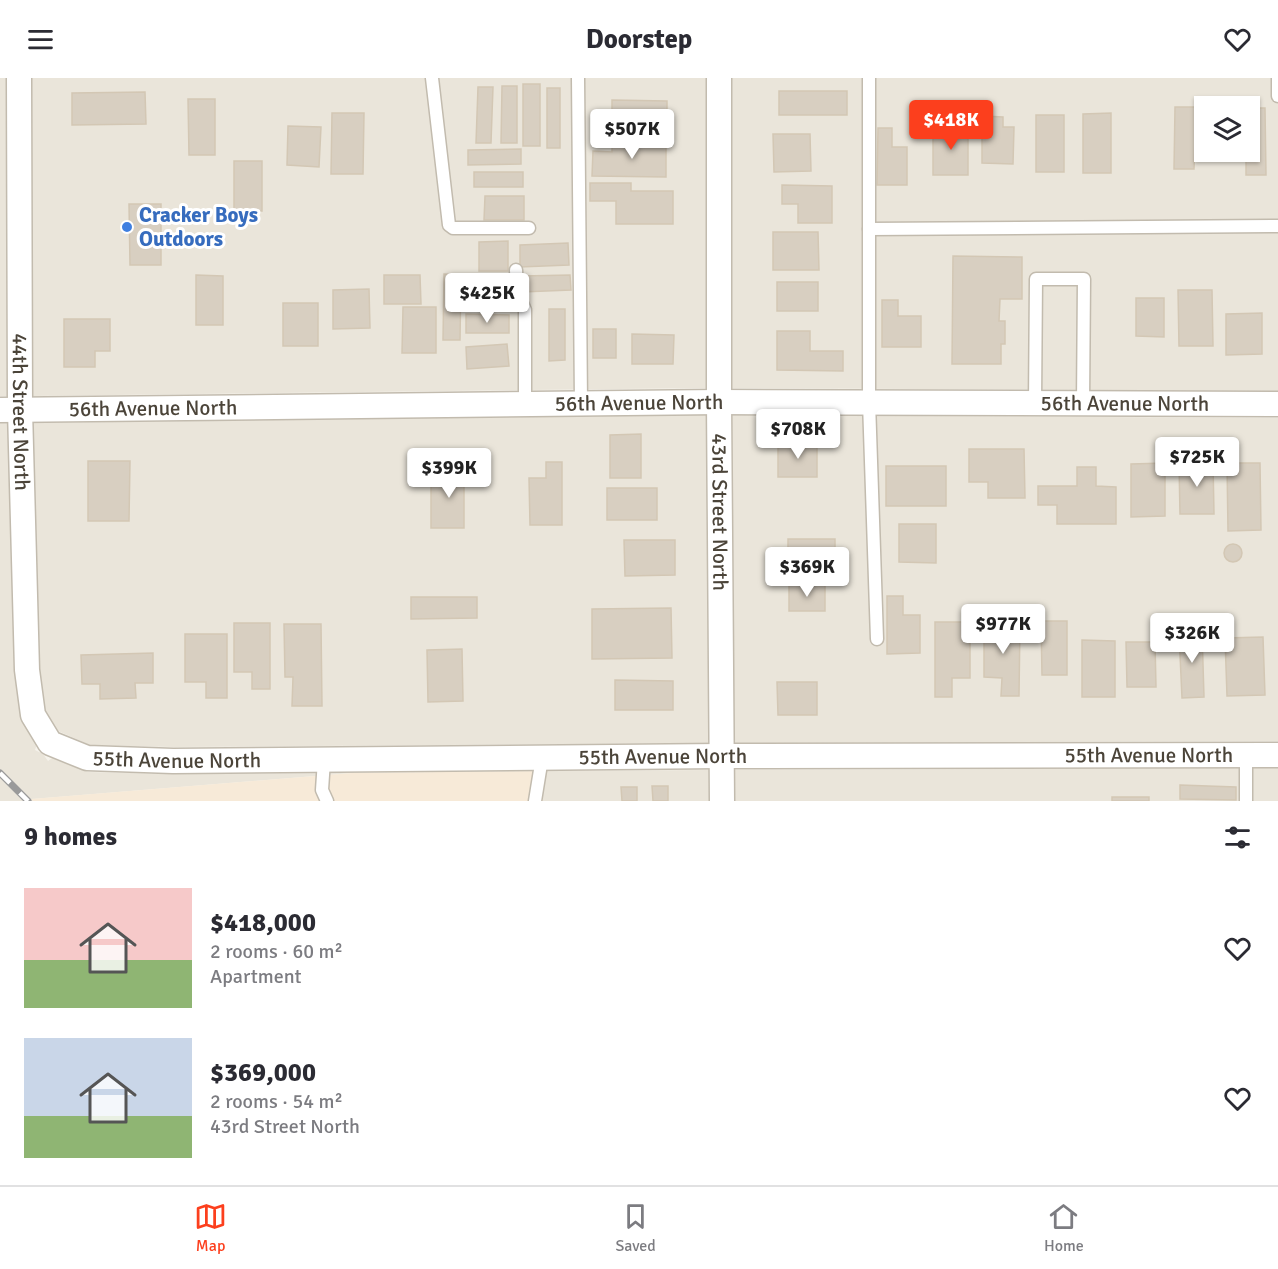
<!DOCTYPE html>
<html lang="en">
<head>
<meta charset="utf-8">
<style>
	:root { --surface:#fff; --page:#f2f2f3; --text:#2b2b33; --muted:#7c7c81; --line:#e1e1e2; --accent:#fc3f1d }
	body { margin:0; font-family:Signika,sans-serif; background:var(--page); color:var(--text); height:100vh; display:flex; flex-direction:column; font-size:22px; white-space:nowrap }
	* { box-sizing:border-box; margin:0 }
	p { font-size:20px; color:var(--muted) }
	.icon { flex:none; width:33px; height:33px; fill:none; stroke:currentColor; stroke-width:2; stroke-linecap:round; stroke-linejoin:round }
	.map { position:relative; height:723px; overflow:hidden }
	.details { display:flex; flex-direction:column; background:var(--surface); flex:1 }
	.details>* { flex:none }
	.buttons { position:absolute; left:1194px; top:18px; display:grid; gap:12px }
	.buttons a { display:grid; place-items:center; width:66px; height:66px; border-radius:0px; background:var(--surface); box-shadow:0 2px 4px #0004; font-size:30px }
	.price { position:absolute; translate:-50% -51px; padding:0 14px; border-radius:6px; background:#fff; color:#222; font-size:20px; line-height:39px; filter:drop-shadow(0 2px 3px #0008) }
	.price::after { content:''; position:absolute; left:50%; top:36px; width:18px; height:14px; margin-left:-9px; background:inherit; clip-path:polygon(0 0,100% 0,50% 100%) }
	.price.selected { background:var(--accent); color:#fff }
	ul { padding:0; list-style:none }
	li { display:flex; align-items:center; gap:18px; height:150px; padding:0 24px }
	li span { display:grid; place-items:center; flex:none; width:168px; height:120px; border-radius:0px; color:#555 }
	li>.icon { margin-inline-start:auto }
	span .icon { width:72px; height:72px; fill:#fffc; stroke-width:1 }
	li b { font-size:26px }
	h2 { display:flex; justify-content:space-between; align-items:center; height:72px; padding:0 24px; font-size:26px }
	header { display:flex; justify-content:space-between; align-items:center; height:78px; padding:0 24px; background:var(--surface); font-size:27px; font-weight:800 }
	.tab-bar { display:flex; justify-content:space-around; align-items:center; height:84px; border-top:2px solid var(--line); background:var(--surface); font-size:16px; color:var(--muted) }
	.tab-bar a { display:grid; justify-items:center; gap:3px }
	.tab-bar .selected { color:var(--accent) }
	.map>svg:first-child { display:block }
	.residential { fill:#eae5da; fill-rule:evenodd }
	.commercial { fill:#f7ead8 }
	.building { fill:#d8cfc1; stroke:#d3c7b4; stroke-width:1.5 }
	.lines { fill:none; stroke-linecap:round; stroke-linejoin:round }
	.lane-casing { stroke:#c2bbae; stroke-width:15 }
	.street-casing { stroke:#c2bbae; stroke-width:27 }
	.lane { stroke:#fff; stroke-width:12 }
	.street { stroke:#fff; stroke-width:24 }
	.rail-casing { stroke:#9a9a9a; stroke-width:7 }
	.rail { stroke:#fff; stroke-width:4.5; stroke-dasharray:14; stroke-linecap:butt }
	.shop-dot { fill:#3f7fe0; stroke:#fff; stroke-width:2 }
	.labels { text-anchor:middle; stroke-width:6; stroke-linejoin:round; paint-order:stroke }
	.shop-label { font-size:21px; font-weight:bold; fill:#366cbe; stroke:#fff; text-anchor:start }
	.street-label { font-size:21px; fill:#4b4439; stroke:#fff }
</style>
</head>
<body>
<header><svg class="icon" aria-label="menu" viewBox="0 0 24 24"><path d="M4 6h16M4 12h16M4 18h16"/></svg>Doorstep<svg class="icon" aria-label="heart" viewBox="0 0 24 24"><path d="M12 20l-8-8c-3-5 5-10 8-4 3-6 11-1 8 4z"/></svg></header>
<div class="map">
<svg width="1278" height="723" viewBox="0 0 1278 723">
	<rect width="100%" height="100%" fill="#f6f3ec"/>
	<!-- residential -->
	<g class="residential">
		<path d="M0,0h7l1,318h-8z"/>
		<path d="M31,0h676v310l-675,8z"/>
		<path d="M731,0h547v313l-547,-3zM1204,28h46v46h-46z"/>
		<path d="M707,337l2,328 -536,4 -83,-2 -32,-14 -14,-21 -5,-41 -7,-246z"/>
		<path d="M731,337l547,3v323l-545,2z"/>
		<path d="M0,345h8l7,249 6,45 2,6 14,21 -2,6 8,4 5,7 4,-3 36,14 85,2 179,-1 -320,26 1,2h-33z"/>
		<path d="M1278,690v33h-544l-1,-31z"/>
		<path d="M709,692l1,31h-167l-2,-30z"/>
	</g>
	<!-- commercial -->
	<path class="commercial" d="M541,693l2,30h-510l-2,-2 321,-26z"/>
	<!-- building -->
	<g class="building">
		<rect x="523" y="6" width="17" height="62"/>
		<path d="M502,8h15v57h-16z"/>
		<path d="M478,9h15l-2,56h-15z"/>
		<rect x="547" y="10" width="13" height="60"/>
		<rect x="779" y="13" width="68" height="24"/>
		<path d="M145,14l1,32 -74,1v-32z"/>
		<path d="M188,21h27v56h-26z"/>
		<path d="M612,22l55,1v29h-55z"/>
		<path d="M1175,29h29v32h-9l-1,30h-20z"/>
		<path d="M1250,30h15l1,67h-20v-16h-20v-7h24z"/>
		<path d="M332,35h32l-1,61h-32z"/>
		<path d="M1111,35v60h-28v-59z"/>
		<rect x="1036" y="37" width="28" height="57"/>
		<path d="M982,38l21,1v10h11l-1,37 -31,-1z"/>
		<path d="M288,48l33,1 -2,40 -32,-2z"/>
		<rect x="933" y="48" width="35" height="49"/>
		<path d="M878,50h14v19h15v38h-30z"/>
		<path d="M773,56h37l1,37 -37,1z"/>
		<path d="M612,62l54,2v35l-74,-1 1,-25 19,1z"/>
		<path d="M521,71v15l-53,1v-15z"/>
		<rect x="234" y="83" width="28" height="50"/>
		<rect x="474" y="94" width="49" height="15"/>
		<path d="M590,105h41v8h42v33h-57v-23h-26z"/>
		<path d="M782,107l50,1v37h-34v-19h-16z"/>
		<path d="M485,118h39v24h-40z"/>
		<path d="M129,126h32v61h-31z"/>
		<path d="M773,154h45l1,38h-46z"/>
		<path d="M508,163v30h-29v-29z"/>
		<path d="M568,165l1,22 -49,2v-22z"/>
		<path d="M953,178l69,1v42h-22l-1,22h6v23h-4v20h-49z"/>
		<path d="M444,196l17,1 -1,65h-17z"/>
		<path d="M196,197l27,1v49h-27z"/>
		<path d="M384,197h36l1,29h-37z"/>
		<path d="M570,197l1,15 -49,2v-16z"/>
		<rect x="777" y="204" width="41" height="29"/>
		<path d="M465,209h47v20l-47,1z"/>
		<path d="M369,211l1,39 -37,1v-39z"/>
		<path d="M1178,212h34l1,56h-34z"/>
		<path d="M1136,220h28v39l-28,-1z"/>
		<path d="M882,222h16v16h23v31h-39z"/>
		<rect x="283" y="225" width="35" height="43"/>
		<path d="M403,229h33v46h-34z"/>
		<path d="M549,231h16v51l-16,1z"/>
		<path d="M1262,235v41l-36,1v-41z"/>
		<path d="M466,236l43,1v18h-43z"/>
		<path d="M64,241h46v32h-15v16h-31z"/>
		<rect x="593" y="251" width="23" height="29"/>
		<path d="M777,253h33v20h33v20l-66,-1z"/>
		<path d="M632,256l42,1 -1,29h-41z"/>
		<path d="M507,266l2,22 -42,3 -1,-22z"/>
		<path d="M641,356v44h-31v-43z"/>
		<rect x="778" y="366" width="39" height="33"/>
		<path d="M969,371h55l1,49h-37v-16h-19z"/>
		<path d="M88,383h42l-1,60h-41z"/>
		<path d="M546,384h16v63h-32l-1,-47h17z"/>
		<path d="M1213,384l1,52h-34l-1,-51z"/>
		<path d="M448,385h16v65h-33v-49h17z"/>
		<path d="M1165,385v53l-34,1v-53z"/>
		<path d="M1227,385h33l1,67 -33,1z"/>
		<rect x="886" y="388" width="60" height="40"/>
		<path d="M1077,389h19v19l20,1v37h-59v-19h-19v-19h39z"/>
		<rect x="607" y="410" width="50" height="32"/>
		<path d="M899,446h37v39l-37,-1z"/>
		<rect x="788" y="461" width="47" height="33"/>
		<path d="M624,462h51v35l-50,1z"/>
		<circle cx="1233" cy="475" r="9"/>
		<path d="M789,506l36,1v26h-36z"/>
		<path d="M887,518h16v19h17v38l-33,1z"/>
		<path d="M411,519h66v21l-66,1z"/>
		<path d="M671,530l1,50 -80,1v-50z"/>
		<path d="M1041,543h26v54h-25z"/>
		<path d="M935,544h35v56h-18v19h-17z"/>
		<path d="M234,545h36v66h-18v-17h-18z"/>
		<path d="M984,545h36l-1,73h-18l1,-18 -18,-1z"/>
		<path d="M284,546h37l1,82h-30l1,-29h-8z"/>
		<path d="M1202,553l2,66 -22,1 -3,-65z"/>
		<path d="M185,556h42v64h-21v-16h-21z"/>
		<path d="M1263,559l2,58 -38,1 -2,-58z"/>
		<path d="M1082,562l33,1v56h-33z"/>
		<path d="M1126,564h29l1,45h-29z"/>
		<path d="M462,571l1,52 -35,1 -1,-52z"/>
		<path d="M153,575v30h-18l1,15 -36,1v-15h-18l-1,-29z"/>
		<path d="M615,602l58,1v29h-58z"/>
		<path d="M777,604h40v33h-39z"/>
		<path d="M1180,707l56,2v13l-56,-1z"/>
		<path d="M652,708h16v15h-15z"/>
		<path d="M621,709h16v14h-15z"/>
		<rect x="1112" y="719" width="37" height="4"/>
	</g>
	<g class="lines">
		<!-- lane casing -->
		<g class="lane-casing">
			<g id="lane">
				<path d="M432,0l17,147 4,3h76"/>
				<path d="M578,0l3,325"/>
				<path d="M869,0v324l8,237"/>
				<path d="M1278,0v18"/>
				<path d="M869,151l409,-3"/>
				<path d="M516,192l1,22 8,18v94"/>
				<path d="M1035,325l1,-124h48l-1,124"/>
				<path d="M324,682l-2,30 5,11"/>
				<path d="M535,723l7,-43"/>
				<path d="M1246,723v-46"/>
			</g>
		</g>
		<!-- street casing -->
		<g class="street-casing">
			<g id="street">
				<path id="s1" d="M19,0l1,332 7,260 6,45 17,28 37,15 86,3 548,-5 557,-1"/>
				<path id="s2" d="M719,0v324l3,399"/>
				<path id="s3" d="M0,332l719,-8 559,2"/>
			</g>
		</g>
		<!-- lane -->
		<use href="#lane" class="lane"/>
		<!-- street -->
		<use href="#street" class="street"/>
		<!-- rail casing -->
		<g class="rail-casing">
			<path id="rail" d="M0,695l28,28"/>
		</g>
		<!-- rail -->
		<use href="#rail" class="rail"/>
	</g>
	<!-- markers -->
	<circle class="shop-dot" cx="127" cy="149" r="6"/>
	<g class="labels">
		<!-- shop labels -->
		<g class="shop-label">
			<text x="139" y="144">Cracker Boys<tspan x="139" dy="24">Outdoors</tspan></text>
		</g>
		<!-- street labels -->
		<g class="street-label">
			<text dy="7" stroke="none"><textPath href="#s3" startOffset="639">56th Avenue North</textPath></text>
			<text dy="7" stroke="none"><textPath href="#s3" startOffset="1125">56th Avenue North</textPath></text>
			<text dy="7" stroke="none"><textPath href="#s3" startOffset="153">56th Avenue North</textPath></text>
			<text dy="7" stroke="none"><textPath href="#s1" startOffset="334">44th Street North</textPath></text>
			<text dy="7" stroke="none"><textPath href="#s2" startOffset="434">43rd Street North</textPath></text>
			<text dy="7" stroke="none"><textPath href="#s1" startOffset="1772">55th Avenue North</textPath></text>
			<text dy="7" stroke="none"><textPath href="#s1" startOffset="1286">55th Avenue North</textPath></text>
			<text dy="7" stroke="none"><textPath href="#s1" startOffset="800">55th Avenue North</textPath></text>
		</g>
	</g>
</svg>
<div class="buttons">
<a><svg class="icon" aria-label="layers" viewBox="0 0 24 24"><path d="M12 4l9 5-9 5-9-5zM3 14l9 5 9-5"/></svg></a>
</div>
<b class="price selected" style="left:951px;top:73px">$418K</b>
<b class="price" style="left:632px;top:82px">$507K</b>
<b class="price" style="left:487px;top:246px">$425K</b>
<b class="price" style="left:798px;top:382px">$708K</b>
<b class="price" style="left:1197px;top:410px">$725K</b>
<b class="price" style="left:449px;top:421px">$399K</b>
<b class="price" style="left:807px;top:520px">$369K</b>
<b class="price" style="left:1003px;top:577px">$977K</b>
<b class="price" style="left:1192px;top:586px">$326K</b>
</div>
<section class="details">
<h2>9 homes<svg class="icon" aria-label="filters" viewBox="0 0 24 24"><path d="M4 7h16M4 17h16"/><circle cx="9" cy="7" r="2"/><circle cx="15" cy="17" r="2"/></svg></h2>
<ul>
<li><span style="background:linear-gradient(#f6c9c9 60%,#8fb573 0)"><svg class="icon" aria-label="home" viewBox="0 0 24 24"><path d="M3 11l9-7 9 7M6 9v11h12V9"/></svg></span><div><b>$418,000</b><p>2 rooms · 60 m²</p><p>Apartment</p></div><svg class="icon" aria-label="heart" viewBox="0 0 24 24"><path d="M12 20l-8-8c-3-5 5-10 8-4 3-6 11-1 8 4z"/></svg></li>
<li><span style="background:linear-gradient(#c9d6e8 65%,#8fb573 0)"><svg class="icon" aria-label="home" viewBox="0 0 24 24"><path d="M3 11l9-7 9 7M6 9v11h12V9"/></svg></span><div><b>$369,000</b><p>2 rooms · 54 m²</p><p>43rd Street North</p></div><svg class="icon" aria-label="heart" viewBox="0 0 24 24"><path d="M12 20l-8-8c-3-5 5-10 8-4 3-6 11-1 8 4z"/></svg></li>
</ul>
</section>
<nav class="tab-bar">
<a class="selected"><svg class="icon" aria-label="map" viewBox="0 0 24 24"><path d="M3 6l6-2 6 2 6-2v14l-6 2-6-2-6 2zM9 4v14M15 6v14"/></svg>Map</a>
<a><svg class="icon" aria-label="saved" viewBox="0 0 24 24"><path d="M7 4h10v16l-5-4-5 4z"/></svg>Saved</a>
<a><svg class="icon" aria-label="home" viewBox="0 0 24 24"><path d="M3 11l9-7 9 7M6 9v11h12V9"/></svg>Home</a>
</nav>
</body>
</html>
